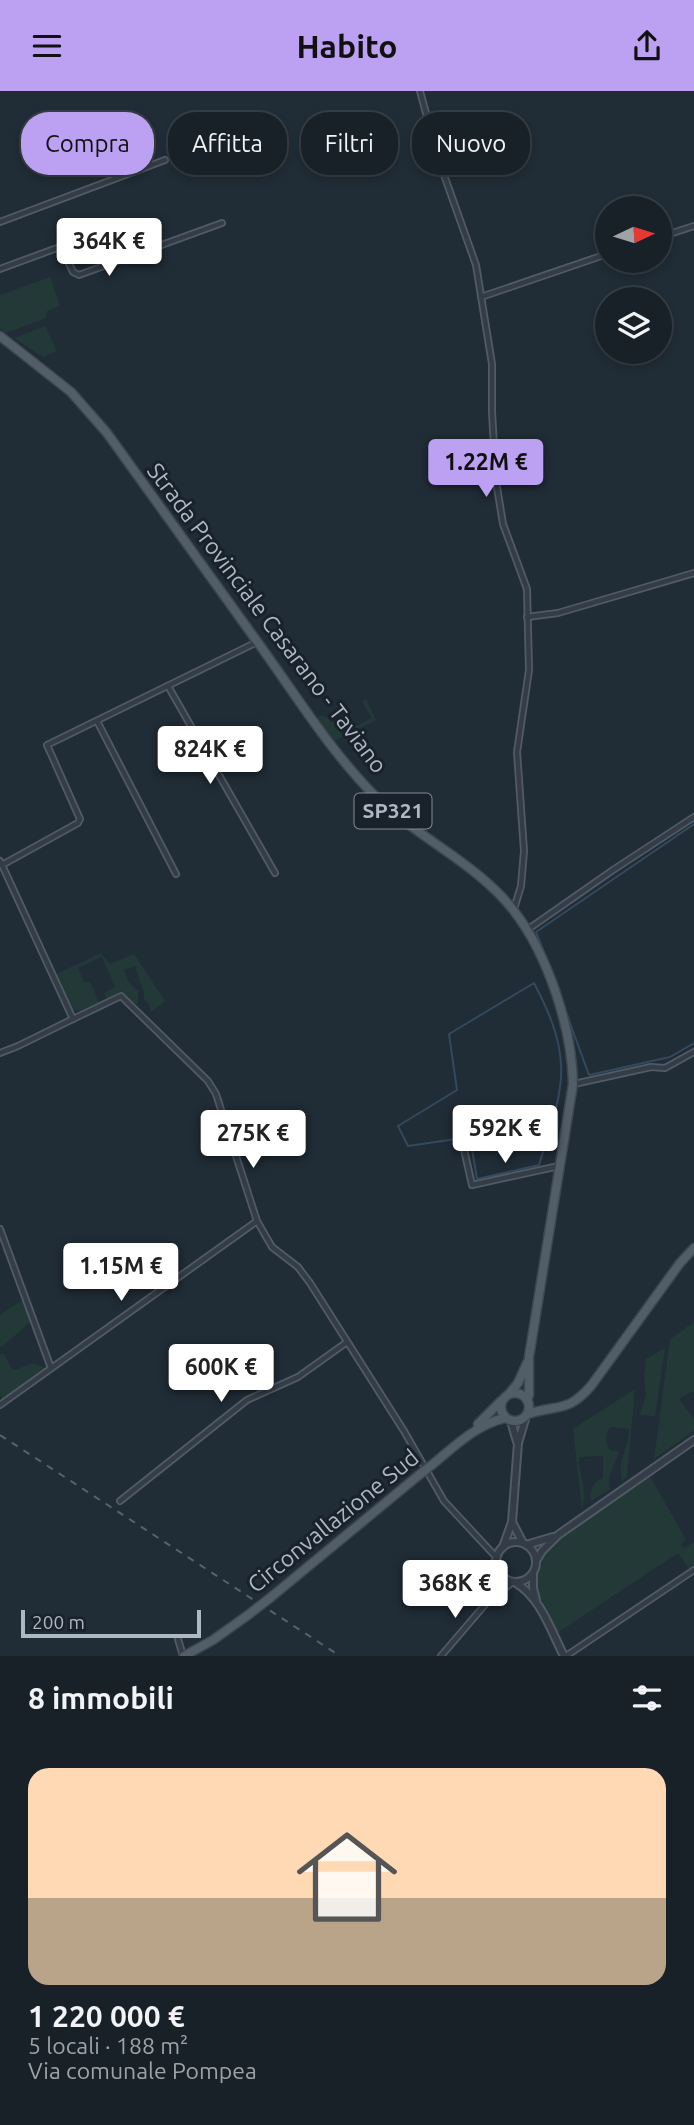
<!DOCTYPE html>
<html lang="it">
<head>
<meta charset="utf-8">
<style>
	:root { --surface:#182128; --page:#252e34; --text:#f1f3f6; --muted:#9fa3a8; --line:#363e45; --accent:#bca0f2 }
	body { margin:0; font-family:Ubuntu,sans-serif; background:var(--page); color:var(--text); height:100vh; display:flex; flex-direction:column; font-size:26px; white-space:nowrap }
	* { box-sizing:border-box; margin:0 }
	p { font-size:23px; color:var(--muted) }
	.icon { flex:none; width:38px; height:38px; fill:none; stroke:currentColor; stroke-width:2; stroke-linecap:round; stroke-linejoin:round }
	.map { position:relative; height:1565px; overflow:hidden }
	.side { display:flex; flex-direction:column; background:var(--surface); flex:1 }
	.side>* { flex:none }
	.banner { position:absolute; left:21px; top:21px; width:653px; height:63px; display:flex; gap:14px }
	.needle { width:46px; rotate:86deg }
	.buttons { position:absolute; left:595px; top:105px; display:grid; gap:14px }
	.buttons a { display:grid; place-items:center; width:77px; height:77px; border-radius:50%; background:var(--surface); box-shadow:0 4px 10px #0003,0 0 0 2px var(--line); font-size:35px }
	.scale { position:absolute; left:21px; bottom:18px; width:180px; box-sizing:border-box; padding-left:7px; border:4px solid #aeb8c4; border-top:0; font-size:19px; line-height:24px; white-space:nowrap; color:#aeb8c4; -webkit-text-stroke:5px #19222b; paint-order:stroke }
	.price { position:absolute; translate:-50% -60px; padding:0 16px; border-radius:7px; background:#fff; color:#222; font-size:23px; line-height:46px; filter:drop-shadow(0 2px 4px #0008) }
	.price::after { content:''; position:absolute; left:50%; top:42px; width:21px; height:16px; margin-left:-10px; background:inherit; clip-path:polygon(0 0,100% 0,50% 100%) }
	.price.current { background:var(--accent); color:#111 }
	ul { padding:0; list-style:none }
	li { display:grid; align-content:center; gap:14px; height:371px; padding:0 28px }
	li span { display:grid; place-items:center; height:217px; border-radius:21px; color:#555 }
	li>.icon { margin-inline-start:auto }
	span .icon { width:126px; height:126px; fill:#fffc; stroke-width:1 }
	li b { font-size:30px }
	h2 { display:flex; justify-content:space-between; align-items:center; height:84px; padding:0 28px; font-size:30px }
	.chip { padding:0 24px; border-radius:28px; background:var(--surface); box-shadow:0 4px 10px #0003,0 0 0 2px var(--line); font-size:24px; line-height:63px }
	.chip.current { background:var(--accent); color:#111 }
	header { display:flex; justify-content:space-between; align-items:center; height:91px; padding:0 28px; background:var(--accent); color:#111; font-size:32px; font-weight:700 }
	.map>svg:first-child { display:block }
	.green { fill:#233938 }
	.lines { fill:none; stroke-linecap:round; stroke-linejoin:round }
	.stream { stroke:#34495d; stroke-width:2 }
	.minor-casing { stroke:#515b65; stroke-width:8 }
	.tertiary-casing { stroke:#515b65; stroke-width:10 }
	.primary-casing { stroke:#3d4650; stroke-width:11 }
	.minor { stroke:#343d47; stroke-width:4.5 }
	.tertiary { stroke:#343d47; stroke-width:6 }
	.primary { stroke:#515d67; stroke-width:8 }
	.rail { stroke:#56626e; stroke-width:2; stroke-dasharray:7 7; stroke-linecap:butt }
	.primary-bridge-casing { stroke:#3d4650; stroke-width:11; stroke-linecap:butt }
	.primary-bridge { stroke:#515d67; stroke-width:8 }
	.labels { text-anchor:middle; stroke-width:6; stroke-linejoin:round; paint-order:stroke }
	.shield { fill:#19222b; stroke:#818b96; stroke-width:2 }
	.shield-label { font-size:21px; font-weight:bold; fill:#aeb8c4 }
	.street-label { font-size:23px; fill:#aeb8c4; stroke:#19222b }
</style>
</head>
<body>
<header><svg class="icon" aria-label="menu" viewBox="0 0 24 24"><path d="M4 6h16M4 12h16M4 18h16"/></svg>Habito<svg class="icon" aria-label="share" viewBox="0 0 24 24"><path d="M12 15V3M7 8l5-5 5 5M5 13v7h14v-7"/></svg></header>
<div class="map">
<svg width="694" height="1565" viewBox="0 0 694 1565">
	<rect width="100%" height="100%" fill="#202c36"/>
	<!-- green -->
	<g class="green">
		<path d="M50,186l10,29 -13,5 -1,7 -40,15 -6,-5v-33z"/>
		<path d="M45,235l12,25 -14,6 -29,-19z"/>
		<path d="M366,608l10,21 -42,21 -16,-22 1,-3h6l10,8 16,5 21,-11 -10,-16z"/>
		<path d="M101,862l9,11 24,-10 31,47 -14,11 -2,-8 -5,-5v-6l-9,-27 -11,4 5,13 9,8v12l-3,2 -14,-14 -15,8 -2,-6 11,-6 -13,-30 -24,11 6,14h6l9,20 -20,9 -6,-1 -17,-36z"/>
		<path d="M24,1208l6,23 -27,24 -3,1v-32z"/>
		<path d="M694,1231v72l-2,-3 -13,8 15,20v12l-40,28 16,-120z"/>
		<path d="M665,1257l-10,68 -15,-1 6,-20 -2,-18 2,-18z"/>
		<path d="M0,1263h4l7,14 4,2 18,-7 14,6 -44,32 -3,-6z"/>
		<path d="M635,1298l-8,88 -5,4c-5,-21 6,-30 7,-52l-19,-2c-5,8 -5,14 0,23l9,2 -10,25 1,12 -19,12c-2,-12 2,-18 12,-23v-22l-24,1c0,21 9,30 3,53l-9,-81z"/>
		<path d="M647,1385h3l36,64 -5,4 3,4 10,-6v25l-4,3 -12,-17 -121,80 -20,-43v-18l6,-19 18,-16z"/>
	</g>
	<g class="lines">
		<!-- stream -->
		<g class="stream">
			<path d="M546,866l-10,-25 158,-108"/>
			<path d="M534,892c13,25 26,53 27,82 2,31 -13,70 -22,100l-62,14 -7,-42 -62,9 -10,-20 59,-36 -8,-56z"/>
			<path d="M566,921l23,63 81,-18 24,-14"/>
		</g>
		<!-- minor casing -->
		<g class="minor-casing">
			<g id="minor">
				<path d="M420,0l18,67 38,107 16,99v48l4,69 7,43 24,65 2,81 -12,82 7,99 -3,35 -7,23"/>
				<path d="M0,131l165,-62"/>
				<path d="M660,146l34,-11"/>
				<path d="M0,178l57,-21 6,3 10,21 6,3 143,-52"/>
				<path d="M481,206l126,-43"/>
				<path d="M527,526l31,-4 136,-40"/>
				<path d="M168,595l107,187"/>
				<path d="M97,630l79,153"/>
				<path d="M0,770l2,4 76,-42 2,-4 -33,-74 210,-103"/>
				<path d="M0,774h2l71,154 48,-23 87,85 8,13 41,127 15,26 26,20 12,16 94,148 40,70 53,57"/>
				<path d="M527,839l86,-60 81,-53"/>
				<path d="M0,962l18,-7 55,-27"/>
				<path d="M574,993l77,-17 14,1 29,-16"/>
				<path d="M463,1054l9,40 87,-19"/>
				<path d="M0,1138l51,139"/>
				<path d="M0,1314l257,-184"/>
				<path d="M120,1410l127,-101 51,-23 49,-35"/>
				<path d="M490,1508l7,-17v-13"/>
				<path d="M178,1548l5,17"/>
				<path d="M441,1565l48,-56 24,-18"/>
				<path d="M566,1565l128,-86"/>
			</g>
		</g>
		<!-- tertiary casing -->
		<g class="tertiary-casing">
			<g id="tertiary">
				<path d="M511,1330l6,21"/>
				<path d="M512,1431l11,21"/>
				<circle cx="516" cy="1471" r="20"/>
				<path d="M526,1454l27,-8"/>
				<path d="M503,1456l9,-25 6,-79 8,-27"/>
				<path d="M536,1470l6,-10 16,-16 136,-95"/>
				<path d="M533,1482v15l3,12"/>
				<path d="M516,1492c25,15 35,48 48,73"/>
			</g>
		</g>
		<!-- primary casing -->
		<g class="primary-casing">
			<g id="primary">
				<path d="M0,245l71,56 36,41c49,69 99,138 149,207 38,52 73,110 119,156 42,42 102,67 139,115 34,44 58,117 59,173l-44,273v38l-2,5"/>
				<circle cx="515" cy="1316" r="14"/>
				<path d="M509,1303l9,-11 9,-20"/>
				<path d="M528,1323c31,-10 39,-1 63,-28l89,-123 14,-15"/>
				<path d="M478,1333l23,-23"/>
				<path d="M433,1373c23,-19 43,-39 72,-46"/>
				<path d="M270,1507l149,-123"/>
				<path d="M184,1565l29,-16 35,-25"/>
			</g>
		</g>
		<!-- minor -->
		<use href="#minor" class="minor"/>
		<!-- tertiary -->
		<use href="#tertiary" class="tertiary"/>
		<!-- primary -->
		<use href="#primary" class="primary"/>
		<!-- rail -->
		<path class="rail" d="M0,1344l340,221"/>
		<!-- primary-bridge casing -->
		<g class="primary-bridge-casing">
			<g id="primary-bridge">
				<path d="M419,1384l14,-11"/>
				<path d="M248,1524l22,-17"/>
			</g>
		</g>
		<!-- primary-bridge -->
		<use href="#primary-bridge" class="primary-bridge"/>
	</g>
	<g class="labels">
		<!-- shield labels -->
		<rect class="shield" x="354.5" y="702.5" width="77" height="35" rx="5"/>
		<g class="shield-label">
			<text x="393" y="727">SP321</text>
		</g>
		<!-- street labels -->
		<g class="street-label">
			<text transform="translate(267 527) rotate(53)" y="8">Strada Provinciale Casarano - Taviano</text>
			<text transform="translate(333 1430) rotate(-39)" y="8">Circonvallazione Sud</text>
		</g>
	</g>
</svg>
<div class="buttons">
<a><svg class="needle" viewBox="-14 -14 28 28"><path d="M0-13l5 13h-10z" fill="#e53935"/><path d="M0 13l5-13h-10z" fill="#9fa3a8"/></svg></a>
<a><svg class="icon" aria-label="layers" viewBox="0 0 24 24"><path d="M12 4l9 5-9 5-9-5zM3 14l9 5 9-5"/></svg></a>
</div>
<div class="scale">200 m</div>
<b class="price" style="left:109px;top:187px">364K €</b>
<b class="price current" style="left:486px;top:408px">1.22M €</b>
<b class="price" style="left:210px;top:695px">824K €</b>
<b class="price" style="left:505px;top:1074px">592K €</b>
<b class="price" style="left:253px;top:1079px">275K €</b>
<b class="price" style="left:121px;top:1212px">1.15M €</b>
<b class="price" style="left:221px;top:1313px">600K €</b>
<b class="price" style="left:455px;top:1529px">368K €</b>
<div class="banner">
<a class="chip current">Compra</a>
<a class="chip">Affitta</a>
<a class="chip">Filtri</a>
<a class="chip">Nuovo</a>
</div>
</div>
<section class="side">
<h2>8 immobili<svg class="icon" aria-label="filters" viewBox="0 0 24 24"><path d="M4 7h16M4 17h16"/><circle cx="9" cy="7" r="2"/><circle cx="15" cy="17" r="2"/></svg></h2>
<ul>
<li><span style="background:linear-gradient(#ffd9b3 60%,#b9a48a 0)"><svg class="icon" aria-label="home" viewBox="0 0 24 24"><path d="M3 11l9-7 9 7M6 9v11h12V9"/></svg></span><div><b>1 220 000 €</b><p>5 locali · 188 m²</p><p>Via comunale Pompea</p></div></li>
</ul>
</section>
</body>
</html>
